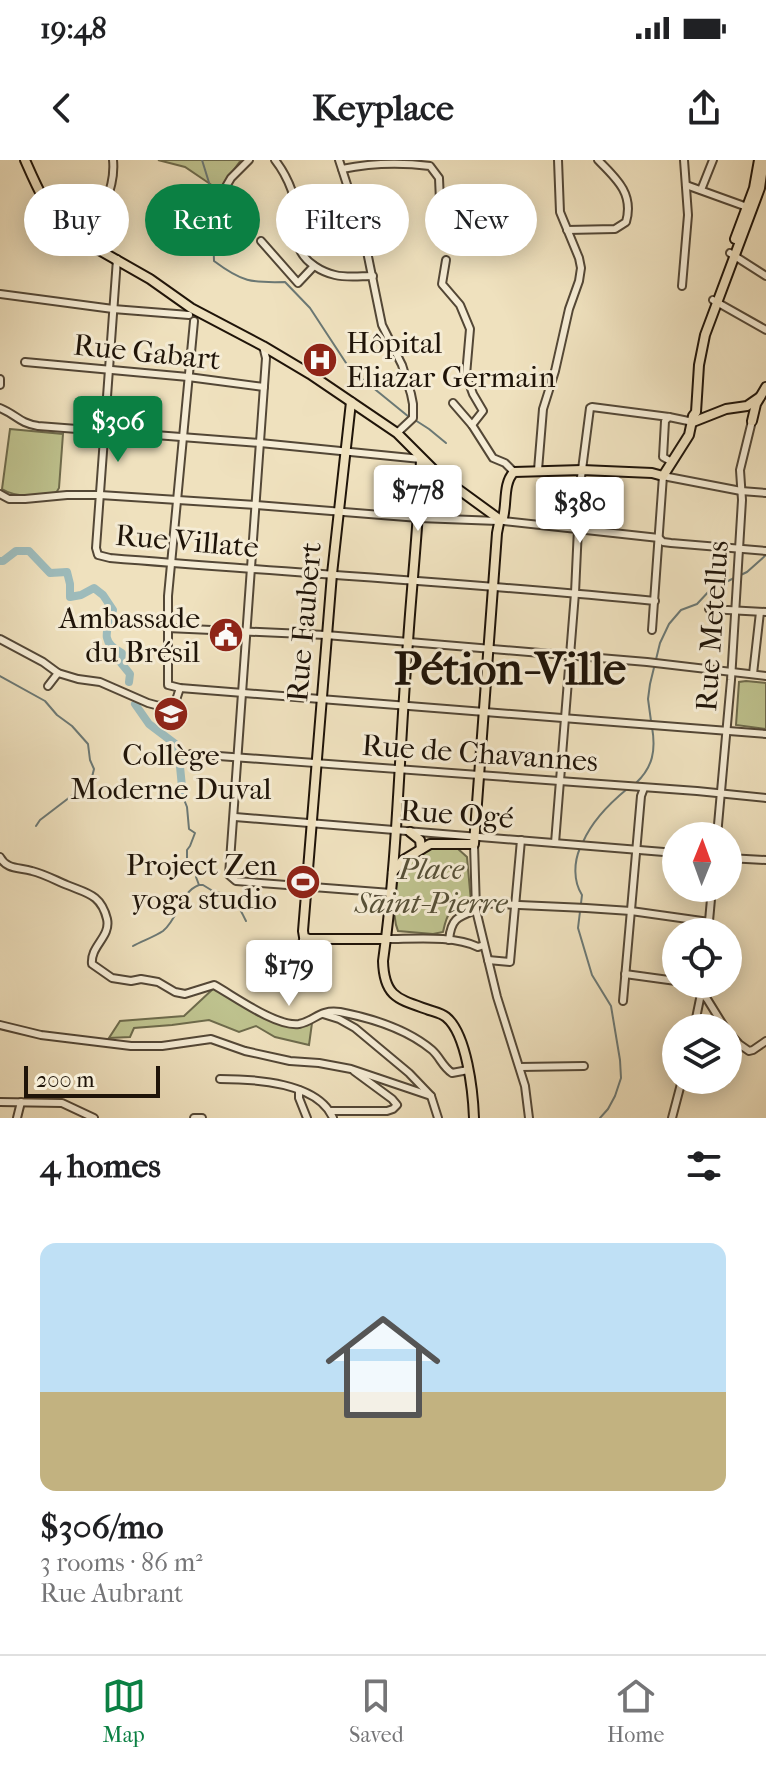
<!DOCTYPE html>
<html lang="en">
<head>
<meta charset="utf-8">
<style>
	:root { --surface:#fff; --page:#f6f6f6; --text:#202124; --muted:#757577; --line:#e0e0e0; --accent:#0b8043 }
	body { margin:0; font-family:"IM FELL French Canon",serif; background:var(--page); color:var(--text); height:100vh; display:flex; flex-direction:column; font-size:30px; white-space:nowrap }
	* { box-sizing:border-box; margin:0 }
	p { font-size:26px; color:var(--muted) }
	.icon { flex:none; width:44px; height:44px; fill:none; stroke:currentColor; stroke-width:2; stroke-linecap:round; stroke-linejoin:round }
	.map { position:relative; height:958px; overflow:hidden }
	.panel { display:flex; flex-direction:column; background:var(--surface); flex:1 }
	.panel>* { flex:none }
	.banner { position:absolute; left:24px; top:24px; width:718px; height:72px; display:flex; gap:16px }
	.needle { width:52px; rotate:1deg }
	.controls { position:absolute; left:662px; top:662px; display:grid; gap:16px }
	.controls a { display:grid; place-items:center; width:80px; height:80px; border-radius:50%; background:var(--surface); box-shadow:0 4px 20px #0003; font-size:40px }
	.scale { position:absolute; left:24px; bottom:20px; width:136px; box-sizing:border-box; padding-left:8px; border:4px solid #1f1409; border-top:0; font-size:22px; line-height:28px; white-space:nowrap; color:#1f1409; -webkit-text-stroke:6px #f5ecd5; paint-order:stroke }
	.price { position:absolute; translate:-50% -68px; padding:0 18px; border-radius:8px; background:#fff; color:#222; font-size:26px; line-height:52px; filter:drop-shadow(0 2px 4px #0008) }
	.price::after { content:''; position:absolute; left:50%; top:48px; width:24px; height:18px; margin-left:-12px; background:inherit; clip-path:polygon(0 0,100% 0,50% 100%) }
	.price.active { background:var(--accent); color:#fff }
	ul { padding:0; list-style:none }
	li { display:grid; align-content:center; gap:16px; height:424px; padding:0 40px }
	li+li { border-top:2px solid var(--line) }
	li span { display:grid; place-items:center; height:248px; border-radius:16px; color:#555 }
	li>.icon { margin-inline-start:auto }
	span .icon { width:144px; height:144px; fill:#fffc; stroke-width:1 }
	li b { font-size:34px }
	h2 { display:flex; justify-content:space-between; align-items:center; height:96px; padding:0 40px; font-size:34px }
	.pill { padding:0 28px; border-radius:36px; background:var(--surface); box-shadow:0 4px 20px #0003; font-size:28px; line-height:72px }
	.pill.active { background:var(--accent); color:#fff }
	.status { display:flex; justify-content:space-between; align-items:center; height:56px; padding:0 40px; background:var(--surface); direction:ltr }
	.status svg { height:22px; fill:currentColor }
	header { display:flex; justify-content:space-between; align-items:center; height:104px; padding:0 40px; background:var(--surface); font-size:36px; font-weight:700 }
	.dock { display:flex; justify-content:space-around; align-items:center; height:112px; border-top:2px solid var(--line); background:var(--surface); font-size:22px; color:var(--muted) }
	.dock a { display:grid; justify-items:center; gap:4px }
	.dock .active { color:var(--accent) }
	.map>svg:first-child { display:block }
	.green { fill:#bec28e; stroke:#6e6b4c; stroke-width:2 }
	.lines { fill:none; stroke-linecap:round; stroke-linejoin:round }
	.stream { stroke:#6b7874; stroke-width:2 }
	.river { stroke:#9dbbbb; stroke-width:8 }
	.minor-casing { stroke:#534736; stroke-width:10 }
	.major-casing { stroke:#1f1409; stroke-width:12 }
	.minor { stroke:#f5ecd5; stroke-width:6 }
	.major { stroke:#efe1be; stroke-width:8 }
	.labels { text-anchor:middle; stroke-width:6; stroke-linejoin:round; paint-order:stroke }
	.poi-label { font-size:30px; fill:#1f1409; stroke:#f5ecd5; text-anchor:end }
	.street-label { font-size:30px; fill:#1f1409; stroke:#f5ecd5 }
	.park-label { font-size:30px; font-style:italic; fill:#575138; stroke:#f5ecd5 }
	.town-label { font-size:46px; font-weight:bold; fill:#1f1409; stroke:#f5ecd5 }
</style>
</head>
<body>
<div class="status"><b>19:48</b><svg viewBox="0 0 49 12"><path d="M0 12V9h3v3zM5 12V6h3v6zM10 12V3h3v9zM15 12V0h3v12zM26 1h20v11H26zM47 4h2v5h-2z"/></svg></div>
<header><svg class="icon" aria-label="back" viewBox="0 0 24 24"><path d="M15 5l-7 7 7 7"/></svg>Keyplace<svg class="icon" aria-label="share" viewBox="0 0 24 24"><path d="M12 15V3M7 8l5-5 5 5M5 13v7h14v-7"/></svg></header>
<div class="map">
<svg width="766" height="958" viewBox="0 0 766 958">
	<rect width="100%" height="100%" fill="#efe1be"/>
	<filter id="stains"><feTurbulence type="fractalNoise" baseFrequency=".0025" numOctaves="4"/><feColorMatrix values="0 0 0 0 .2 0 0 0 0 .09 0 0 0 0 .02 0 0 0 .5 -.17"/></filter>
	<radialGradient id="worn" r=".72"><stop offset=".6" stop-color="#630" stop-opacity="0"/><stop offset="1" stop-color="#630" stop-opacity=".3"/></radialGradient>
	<!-- green -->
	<g class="green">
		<path d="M158,0h83l-22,30 -34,-23z"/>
		<path d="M10,269l53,5 -4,54 -3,5c-15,4 -40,5 -54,-4z"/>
		<path d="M746,521l20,2v46l-30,-4 3,-43z"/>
		<path d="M433,687l24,1 10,9 4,45c-20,4 -24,10 -28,30l-10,2 -35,-3c-7,-16 -3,-53 6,-69 9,-2 15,-5 21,-13z"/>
		<path d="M214,828c30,16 63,43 98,35l-3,22 -34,-8 -19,-11 -17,6 -30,-12 -37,5 -38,3 -4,9 -21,1 11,-17 64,-5z"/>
	</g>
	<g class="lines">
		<!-- stream -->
		<g class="stream">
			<path d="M202,0l17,55 -6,16 1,30c28,21 37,22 71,21l25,26 40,61 59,48"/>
			<path d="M415,260l14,9 17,14"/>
			<path d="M0,516l45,25 12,14 15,11 16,18 2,16 4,9 -3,12 -51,39 -4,6"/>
			<path d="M651,561l-3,-22 2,-15 10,-41 9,-19 12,-14 16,-6 14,-15 36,-17 19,-17"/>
			<path d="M636,623c17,-16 20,-33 16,-56"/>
			<path d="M183,637l4,10 2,22 6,4 -5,13 -3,4v13l11,7 -2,7 3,8h4l13,8c18,-2 23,15 30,28"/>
			<path d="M583,682c9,-21 27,-39 44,-53"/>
			<path d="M580,688c-6,14 -7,33 2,47l-4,33 14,47 19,31 9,54 1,18 -6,18 -7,13 -8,9"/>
			<path d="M133,786c9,-5 21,-9 30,-15 16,-13 17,-39 36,-46"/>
		</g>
		<!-- river -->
		<g class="river">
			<path d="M0,401h3l13,-10h13l21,22 17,-1 3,12v13l11,-2 13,-7 9,7 10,15c-6,20 -14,32 9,43l-1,10 9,11 -1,8"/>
			<path d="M135,544l14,20 29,22 5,51"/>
		</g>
		<!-- minor casing -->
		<g class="minor-casing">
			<g id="minor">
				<path d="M275,0c14,18 22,42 24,65 1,8 -3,17 1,25 6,13 22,22 35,25 12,3 26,1 38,1"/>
				<path d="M339,0l25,77 18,88 20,40 9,29 2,10v14l-16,15"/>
				<path d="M342,9c29,-6 57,-7 88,-3l9,12 1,23 -3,31"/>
				<path d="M686,25l61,22"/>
				<path d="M224,30l7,-12 18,-18"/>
				<path d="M701,30l12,-30"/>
				<path d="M567,70l48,-1 11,-7c8,-28 -9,-43 -28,-62"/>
				<path d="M84,81c15,-24 32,-51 29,-81"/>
				<path d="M261,81l37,42 16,-17"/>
				<path d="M730,93l36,23"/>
				<path d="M117,99l-21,289 2,7 12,3c182,15 364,25 545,43"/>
				<path d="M446,100l-4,24 18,21 10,24 -4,46 7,19 10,17 -11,14"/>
				<path d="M682,126l6,-71 -4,-55"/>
				<path d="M0,134l113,15 76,6"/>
				<path d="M713,140l53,30"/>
				<path d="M194,161l-26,275v89l12,3 586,46"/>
				<path d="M263,186l3,12 -37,517 7,6 155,12"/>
				<path d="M25,202l163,15 76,10"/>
				<path d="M0,219v6"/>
				<path d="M453,243l19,22 21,33 12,5 9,9"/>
				<path d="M0,248c17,7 19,15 38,18l222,17 161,16"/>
				<path d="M669,257l-4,4 -2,36 9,5"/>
				<path d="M538,310l5,-61 12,-38 14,-62 10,-28 2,-13 -2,-10 -19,-46 -2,-52"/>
				<path d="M0,334l9,5h16l42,-4h33l156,10 163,13 79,3"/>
				<path d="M504,361l155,17 4,4 8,1 95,8"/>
				<path d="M709,449l57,3"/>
				<path d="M167,468l159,7 321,27 119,14"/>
				<path d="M652,470l11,-154 78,15 25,2"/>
				<path d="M0,479l43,23 15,11 20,6 22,3 48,21 11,3 17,-6 4,-12"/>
				<path d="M753,514l7,-62"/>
				<path d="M48,526l10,-13"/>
				<path d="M191,594l506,37 69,7"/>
				<path d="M235,657l441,36"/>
				<path d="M717,676l14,-156 11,-180 -2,-30 12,-49"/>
				<path d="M555,683l20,-250 5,-108 10,-77 2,-1 77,10 24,5"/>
				<path d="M474,684l2,66 21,87 28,89 4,32"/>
				<path d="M0,697c7,13 19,10 32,14 12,3 23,9 35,14 19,8 34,9 40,34 4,18 -17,27 -15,45l20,14 19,3 10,-2 17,3 17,10 10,2 29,-9c20,11 62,42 85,39 16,-3 20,-15 41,-12 31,6 67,17 92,38 8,7 10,16 20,23l16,-3"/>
				<path d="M728,698l38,2"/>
				<path d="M475,743l111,5 45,3 78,11"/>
				<path d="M708,772l4,-44"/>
				<path d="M386,779c28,0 68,-4 92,8l6,-2"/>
				<path d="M449,780c2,-21 8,-23 27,-30"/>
				<path d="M321,789l1,-10"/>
				<path d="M488,800l22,2 11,-122"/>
				<path d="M282,805c12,-4 19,-17 22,-28"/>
				<path d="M625,814l51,7"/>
				<path d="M702,833l5,6 18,29"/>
				<path d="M623,841l18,-205 3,-8"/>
				<path d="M323,854l16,5 16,9 54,45 22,23 7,22"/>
				<path d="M0,865l41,10 90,11h31l49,-7 34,12 45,10 29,2 32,6 80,27"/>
				<path d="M694,868l9,-44"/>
				<path d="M728,872l11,12 10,7 4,-1 13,-9"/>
				<path d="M520,907l64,-1"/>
				<path d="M220,919c34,0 98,3 113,39"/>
				<path d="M299,930v8l8,20"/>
				<path d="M0,942l62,1 32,15"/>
				<path d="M330,951h57l6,-2 4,-4 -5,-6 -38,-28"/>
				<path d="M17,958l4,-16"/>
				<path d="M194,958h8"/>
				<path d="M672,958l10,-38"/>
			</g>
		</g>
		<!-- major casing -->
		<g class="major-casing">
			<g id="major">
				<path d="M25,0c11,25 24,56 46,74l79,45 41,29 72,38 47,28 87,59 43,43 59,43"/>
				<path d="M735,79l19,-51 5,-28"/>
				<path d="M351,242l-19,172 -29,357 1,6 5,2h77"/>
				<path d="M752,261l4,-17 10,-17"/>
				<path d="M693,262l33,-13 21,-3 13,-9"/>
				<path d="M421,299c-2,61 -9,122 -13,183 -9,107 -10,213 -25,319 1,36 15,38 46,49 6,2 12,3 17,7 21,17 27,75 28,101"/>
				<path d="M503,358c4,-15 0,-35 11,-46l68,-2 70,3 11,3 26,-41 4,-19 3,-4 3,-47 6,-30 55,-147 4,-28"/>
				<path d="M410,672l10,8 1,9"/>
				<path d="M393,712l9,-11 28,-17h44l23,-311 2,-10"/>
			</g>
		</g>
		<!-- minor -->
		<use href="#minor" class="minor"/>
		<!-- major -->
		<use href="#major" class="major"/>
	</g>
	<!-- icons -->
	<defs>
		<g id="hospital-disc" transform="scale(1.8)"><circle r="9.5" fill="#8f2418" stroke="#f5ecd5"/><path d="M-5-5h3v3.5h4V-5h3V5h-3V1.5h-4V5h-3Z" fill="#fff"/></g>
		<g id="civic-disc" transform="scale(1.8)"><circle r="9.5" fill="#8f2418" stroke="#f5ecd5"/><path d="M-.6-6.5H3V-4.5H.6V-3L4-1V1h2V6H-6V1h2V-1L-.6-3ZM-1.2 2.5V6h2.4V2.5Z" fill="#fff"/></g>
		<g id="university-disc" transform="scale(1.8)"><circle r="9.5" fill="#8f2418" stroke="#f5ecd5"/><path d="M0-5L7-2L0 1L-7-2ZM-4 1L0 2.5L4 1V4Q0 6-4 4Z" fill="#fff"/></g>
		<g id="stadium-disc" transform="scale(1.8)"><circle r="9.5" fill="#8f2418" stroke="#f5ecd5"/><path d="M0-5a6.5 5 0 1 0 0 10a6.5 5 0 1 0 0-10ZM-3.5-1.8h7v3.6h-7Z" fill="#fff"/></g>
	</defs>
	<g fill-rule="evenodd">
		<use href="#hospital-disc" x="320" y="200"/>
		<use href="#civic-disc" x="226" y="475"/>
		<use href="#university-disc" x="171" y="554"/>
		<use href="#stadium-disc" x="303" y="722"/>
	</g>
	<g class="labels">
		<!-- poi labels -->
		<g class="poi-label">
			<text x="346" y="193" text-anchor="start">Hôpital<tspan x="346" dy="34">Eliazar Germain</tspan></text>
			<text x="200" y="468">Ambassade<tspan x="200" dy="34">du Brésil</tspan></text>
			<text x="171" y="605" text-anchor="middle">Collège<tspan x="171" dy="34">Moderne Duval</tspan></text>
			<text x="277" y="715">Project Zen<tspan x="277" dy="34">yoga studio</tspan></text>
		</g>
		<!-- street labels -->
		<g class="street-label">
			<text transform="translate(147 192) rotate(6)" y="10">Rue Gabart</text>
			<text transform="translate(187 381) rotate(5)" y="10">Rue Villate</text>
			<text transform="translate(304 462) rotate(-85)" y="10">Rue Faubert</text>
			<text transform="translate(712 466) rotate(-86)" y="10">Rue Metellus</text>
			<text transform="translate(480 593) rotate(4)" y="10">Rue de Chavannes</text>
			<text transform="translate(457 654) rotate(4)" y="10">Rue Ogé</text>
		</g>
		<!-- park labels -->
		<g class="park-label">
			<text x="431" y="719">Place<tspan x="431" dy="34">Saint-Pierre</tspan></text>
		</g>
		<!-- town labels -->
		<g class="town-label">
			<text x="510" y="524">Pétion-Ville</text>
		</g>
	</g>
	<rect width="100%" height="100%" filter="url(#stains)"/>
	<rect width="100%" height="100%" fill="url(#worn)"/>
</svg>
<div class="controls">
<a><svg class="needle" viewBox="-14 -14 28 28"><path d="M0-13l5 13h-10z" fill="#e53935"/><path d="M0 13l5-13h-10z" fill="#757577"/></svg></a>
<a><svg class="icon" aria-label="locate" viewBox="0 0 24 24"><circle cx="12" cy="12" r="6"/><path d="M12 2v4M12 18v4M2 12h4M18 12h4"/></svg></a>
<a><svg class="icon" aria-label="layers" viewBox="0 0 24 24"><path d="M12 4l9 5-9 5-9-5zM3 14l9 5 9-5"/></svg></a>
</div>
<div class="scale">200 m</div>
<b class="price active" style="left:118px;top:304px">$306</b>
<b class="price" style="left:418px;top:373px">$778</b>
<b class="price" style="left:580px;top:385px">$380</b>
<b class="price" style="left:289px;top:848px">$179</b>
<div class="banner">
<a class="pill">Buy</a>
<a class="pill active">Rent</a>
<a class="pill">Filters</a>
<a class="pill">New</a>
</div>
</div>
<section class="panel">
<h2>4 homes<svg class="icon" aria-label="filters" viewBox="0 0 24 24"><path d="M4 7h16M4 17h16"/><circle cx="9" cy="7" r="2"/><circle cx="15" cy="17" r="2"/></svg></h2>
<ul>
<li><span style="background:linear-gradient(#bfe0f5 60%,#c2b280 0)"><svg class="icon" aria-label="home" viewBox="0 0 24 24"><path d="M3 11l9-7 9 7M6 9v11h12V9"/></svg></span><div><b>$306/mo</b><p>3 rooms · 86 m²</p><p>Rue Aubrant</p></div></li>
</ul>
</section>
<nav class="dock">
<a class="active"><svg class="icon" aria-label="map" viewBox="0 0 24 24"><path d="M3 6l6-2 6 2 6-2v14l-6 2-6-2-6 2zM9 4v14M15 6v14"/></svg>Map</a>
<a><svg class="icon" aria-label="saved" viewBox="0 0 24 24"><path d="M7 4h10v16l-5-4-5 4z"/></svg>Saved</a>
<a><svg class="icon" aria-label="home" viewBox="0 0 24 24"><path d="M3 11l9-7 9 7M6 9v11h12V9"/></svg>Home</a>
</nav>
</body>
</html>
